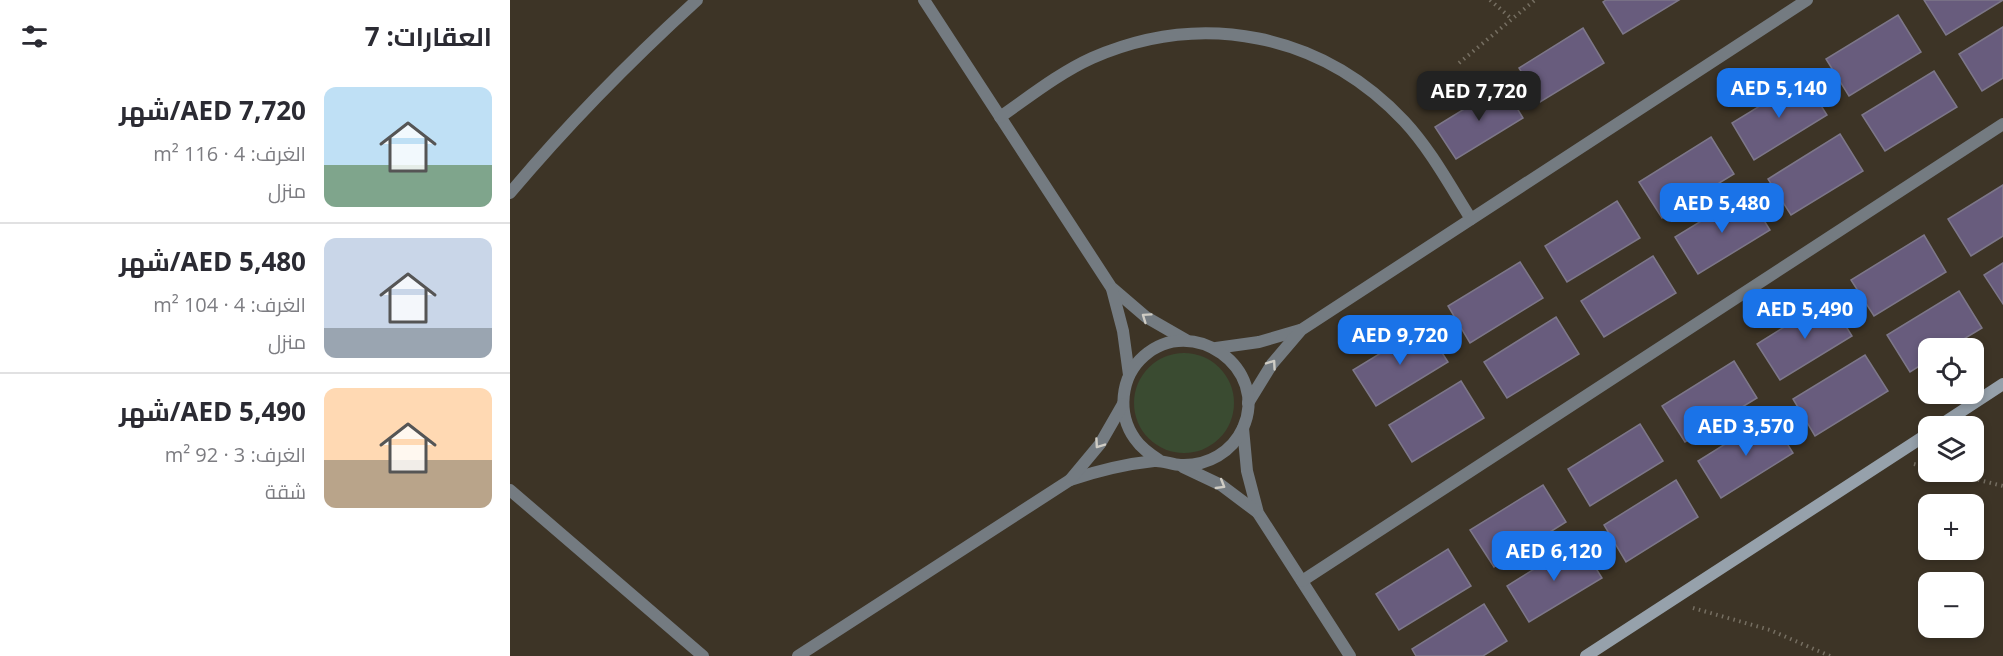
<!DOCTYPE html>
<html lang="ar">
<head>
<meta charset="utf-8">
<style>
	:root { --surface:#fff; --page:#f2f2f3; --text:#2b2b33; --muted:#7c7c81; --line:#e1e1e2; --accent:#1a73e8 }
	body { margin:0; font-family:"Open Sans",Cairo,sans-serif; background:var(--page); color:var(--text); direction:rtl; height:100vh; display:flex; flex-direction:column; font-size:22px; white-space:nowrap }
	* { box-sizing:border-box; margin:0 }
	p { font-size:20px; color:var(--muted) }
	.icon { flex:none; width:33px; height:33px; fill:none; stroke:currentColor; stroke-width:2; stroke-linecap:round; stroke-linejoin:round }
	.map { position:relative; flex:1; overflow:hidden; direction:ltr }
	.panel { display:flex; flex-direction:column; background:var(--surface); width:510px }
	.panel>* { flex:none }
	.tools { position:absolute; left:1408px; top:338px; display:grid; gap:12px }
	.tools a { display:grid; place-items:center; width:66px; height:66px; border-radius:12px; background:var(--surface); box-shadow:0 3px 9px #0003; font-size:30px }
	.price { position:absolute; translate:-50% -51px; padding:0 14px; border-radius:12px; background:var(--accent); color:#fff; font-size:20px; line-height:39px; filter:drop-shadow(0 2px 3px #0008) }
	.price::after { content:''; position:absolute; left:50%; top:36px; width:18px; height:14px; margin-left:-9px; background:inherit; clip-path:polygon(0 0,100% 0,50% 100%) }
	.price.selected { background:#222; color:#fff }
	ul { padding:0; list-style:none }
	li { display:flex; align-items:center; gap:18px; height:150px; padding:0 18px }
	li+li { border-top:2px solid var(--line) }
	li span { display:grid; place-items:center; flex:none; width:168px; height:120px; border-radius:12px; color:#555 }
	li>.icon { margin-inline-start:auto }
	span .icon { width:72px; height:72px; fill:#fffc; stroke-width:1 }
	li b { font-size:26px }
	h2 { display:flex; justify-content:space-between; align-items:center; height:72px; padding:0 18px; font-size:26px }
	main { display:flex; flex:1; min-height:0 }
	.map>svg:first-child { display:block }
	.green { fill:#3a4b31 }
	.building { fill:#685c7d; stroke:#7d7789; stroke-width:1.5 }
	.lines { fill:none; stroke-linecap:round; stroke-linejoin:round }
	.path { stroke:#766f62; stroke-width:4; stroke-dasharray:1.5 4.5; stroke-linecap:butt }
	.street { stroke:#747b81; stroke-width:12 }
	.secondary { stroke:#96a1ab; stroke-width:12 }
	.oneway { stroke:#cfccc4 }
</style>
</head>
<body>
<main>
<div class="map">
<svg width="1493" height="656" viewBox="0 0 1493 656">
	<rect width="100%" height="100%" fill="#3d3426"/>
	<!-- green -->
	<circle class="green" cx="674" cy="403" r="50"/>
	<!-- building -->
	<g class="building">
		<path d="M1096,0h73l-56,34 -20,-32z"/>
		<path d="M1414,0h79l-57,35z"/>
		<path d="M1388,15l23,37 -72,44 -23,-37z"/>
		<path d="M1493,27v51l-21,13 -23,-37z"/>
		<path d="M1073,28l21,35 -64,39 -21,-34z"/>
		<path d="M1424,71l23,36 -72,44 -23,-36z"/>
		<path d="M1294,79l23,36 -73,45 -22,-37z"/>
		<path d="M993,85l20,33 -67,41 -21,-32z"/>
		<path d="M1330,134l23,37 -72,44 -23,-36z"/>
		<path d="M1201,137l23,37 -72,44 -23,-36z"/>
		<path d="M1493,185v51l-32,20 -23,-37z"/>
		<path d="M1237,193l23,37 -72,44 -23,-37z"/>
		<path d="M1107,201l23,37 -73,44 -22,-36z"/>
		<path d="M1414,235l22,37 -72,44 -23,-36z"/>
		<path d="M1143,256l23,37 -72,44 -23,-36z"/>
		<path d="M1010,262l23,36 -73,45 -22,-37z"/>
		<path d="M1493,263v41l-19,-29z"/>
		<path d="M1449,291l23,37 -33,20h-20v12l-19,12 -23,-37z"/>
		<path d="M1319,299l23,37 -72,44 -23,-36z"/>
		<path d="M1046,317l23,37 -72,44 -23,-36z"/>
		<path d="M915,326l23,36 -72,44 -23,-36z"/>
		<path d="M1355,355l23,36 -73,45 -22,-37z"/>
		<path d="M1224,361l23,37 -72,44 -23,-36z"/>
		<path d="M951,381l23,37 -72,44 -23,-37z"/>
		<path d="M1260,416l23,37 -72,45 -23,-37z"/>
		<path d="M1130,424l23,37 -73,45 -22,-37z"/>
		<path d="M1166,480l22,37 -72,45 -22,-37z"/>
		<path d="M1033,485l23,37 -72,45 -24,-37z"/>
		<path d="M1069,541l23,37 -73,44 -22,-36z"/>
		<path d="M938,549l23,37 -72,44 -23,-36z"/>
		<path d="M974,604l23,37 -24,15h-67l-4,-7z"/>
	</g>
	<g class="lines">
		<!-- path -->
		<g class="path">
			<path d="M980,0l22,19"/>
			<path d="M949,63l76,-63"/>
			<path d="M1404,464l15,4"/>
			<path d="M1433,471l60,15"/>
			<path d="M1183,608l77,22 60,26"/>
		</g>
		<!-- street -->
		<g class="street">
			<path d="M414,0l187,287 35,30 40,23"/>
			<path d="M490,117c29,-20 59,-44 92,-59 110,-48 229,-25 312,63 27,29 46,65 67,98"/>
			<path d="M0,193c58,-69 120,-132 187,-193"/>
			<path d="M602,289l11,42 6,44"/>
			<path d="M706,348l43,-6 41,-12"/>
			<path d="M738,403l24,-39 29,-34 506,-330"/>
			<path d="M733,428l4,43 11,42 92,143"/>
			<path d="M673,467l38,18 36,27"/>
			<path d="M560,480c27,-9 55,-16 84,-19 9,-1 18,4 27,4 27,1 51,-13 62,-37 27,-60 -51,-115 -99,-72 -24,21 -27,58 -9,83 6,9 15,15 24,21"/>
			<path d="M0,490l193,166"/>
			<path d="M792,581l701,-457"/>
			<path d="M288,656l272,-176 30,-36 23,-40"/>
		</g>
		<!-- secondary -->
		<g class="secondary">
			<path d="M1429,426l64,-42"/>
			<path d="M1076,656l343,-223"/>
		</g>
	</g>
	<!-- one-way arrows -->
	<defs><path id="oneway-chevron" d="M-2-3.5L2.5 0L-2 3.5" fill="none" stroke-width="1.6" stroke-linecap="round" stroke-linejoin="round" transform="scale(1.5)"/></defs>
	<g class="oneway">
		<use href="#oneway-chevron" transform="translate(636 317) rotate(-145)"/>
		<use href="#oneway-chevron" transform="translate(762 364) rotate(-55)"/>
		<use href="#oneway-chevron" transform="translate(589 444) rotate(125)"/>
		<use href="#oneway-chevron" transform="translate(711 485) rotate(31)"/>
	</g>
</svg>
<div class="tools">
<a><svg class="icon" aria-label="locate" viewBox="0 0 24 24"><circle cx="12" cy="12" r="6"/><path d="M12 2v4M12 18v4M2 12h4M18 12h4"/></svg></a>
<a><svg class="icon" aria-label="layers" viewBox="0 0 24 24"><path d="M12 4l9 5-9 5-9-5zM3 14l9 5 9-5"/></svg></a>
<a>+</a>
<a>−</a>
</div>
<b class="price" style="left:1269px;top:119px">AED 5,140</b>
<b class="price selected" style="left:969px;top:122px">AED 7,720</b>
<b class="price" style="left:1212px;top:234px">AED 5,480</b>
<b class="price" style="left:1295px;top:340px">AED 5,490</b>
<b class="price" style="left:890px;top:366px">AED 9,720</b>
<b class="price" style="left:1236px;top:457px">AED 3,570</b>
<b class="price" style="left:1044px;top:582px">AED 6,120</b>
</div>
<section class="panel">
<h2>العقارات: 7<svg class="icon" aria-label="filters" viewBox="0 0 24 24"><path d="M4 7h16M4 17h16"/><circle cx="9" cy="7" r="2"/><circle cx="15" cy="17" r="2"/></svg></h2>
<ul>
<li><span style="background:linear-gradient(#bfe0f5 65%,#7fa58c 0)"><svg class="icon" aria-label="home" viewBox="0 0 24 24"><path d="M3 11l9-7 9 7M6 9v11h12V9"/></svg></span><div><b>AED 7,720/شهر</b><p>الغرف: 4 · 116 m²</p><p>منزل</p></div></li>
<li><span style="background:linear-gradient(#c9d6e8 75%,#9aa5b1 0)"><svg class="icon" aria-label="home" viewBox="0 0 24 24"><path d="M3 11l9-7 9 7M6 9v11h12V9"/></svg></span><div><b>AED 5,480/شهر</b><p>الغرف: 4 · 104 m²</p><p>منزل</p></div></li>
<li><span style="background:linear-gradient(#ffd9b3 60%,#b9a48a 0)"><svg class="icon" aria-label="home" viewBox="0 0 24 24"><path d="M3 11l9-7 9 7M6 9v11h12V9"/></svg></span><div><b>AED 5,490/شهر</b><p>الغرف: 3 · 92 m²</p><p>شقة</p></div></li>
</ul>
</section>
</main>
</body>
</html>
